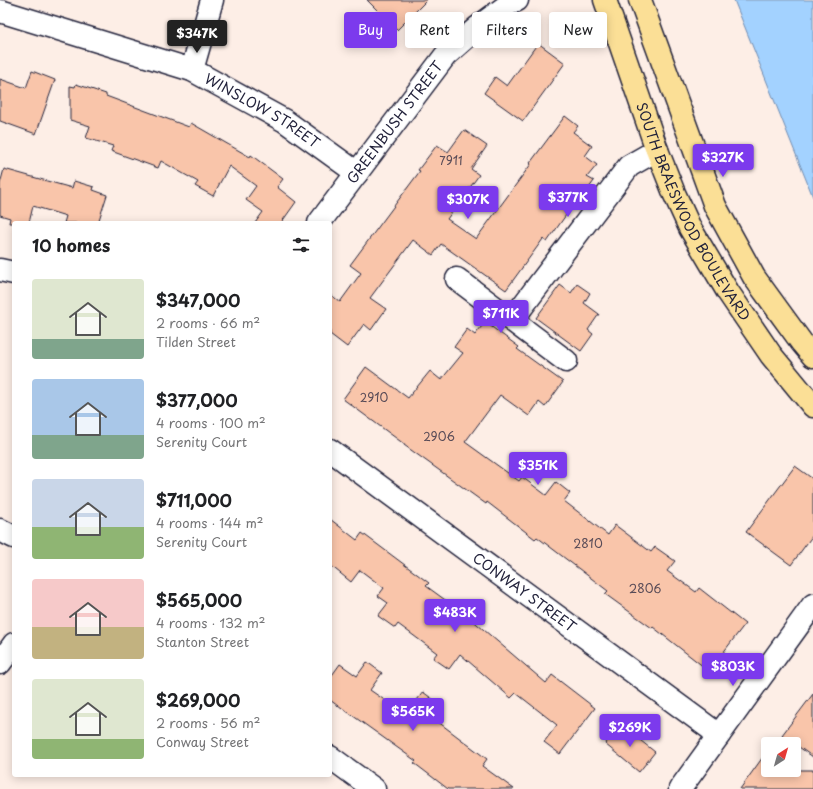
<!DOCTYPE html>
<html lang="en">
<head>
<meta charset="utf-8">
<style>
	:root { --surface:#fff; --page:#f2f2f2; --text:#202124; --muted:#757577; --accent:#7c3aed }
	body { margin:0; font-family:"Playpen Sans",sans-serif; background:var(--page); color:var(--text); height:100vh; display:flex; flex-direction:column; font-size:15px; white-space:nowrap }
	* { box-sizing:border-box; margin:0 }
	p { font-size:13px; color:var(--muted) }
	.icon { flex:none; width:22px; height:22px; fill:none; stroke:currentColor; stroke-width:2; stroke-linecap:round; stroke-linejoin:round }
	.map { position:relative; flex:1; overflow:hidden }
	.details { position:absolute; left:12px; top:221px; width:320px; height:556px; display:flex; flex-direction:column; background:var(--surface); border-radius:4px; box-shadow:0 2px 10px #0003 }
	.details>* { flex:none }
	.hud { position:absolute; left:344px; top:12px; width:380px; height:36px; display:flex; gap:8px }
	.needle { width:26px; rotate:37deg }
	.controls { position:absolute; left:761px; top:737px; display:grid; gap:8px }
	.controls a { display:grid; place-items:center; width:40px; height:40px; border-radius:4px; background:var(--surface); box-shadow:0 2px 10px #0003; font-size:20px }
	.price { position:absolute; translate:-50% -34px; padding:0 9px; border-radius:4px; background:var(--accent); color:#fff; font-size:13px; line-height:26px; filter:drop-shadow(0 1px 2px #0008) }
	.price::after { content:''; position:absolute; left:50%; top:24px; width:12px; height:9px; margin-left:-6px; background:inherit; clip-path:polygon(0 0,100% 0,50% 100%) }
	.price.active { background:#222; color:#fff }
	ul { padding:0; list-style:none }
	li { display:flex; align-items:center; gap:12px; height:100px; padding:0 20px }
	li span { display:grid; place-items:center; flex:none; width:112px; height:80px; border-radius:4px; color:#555 }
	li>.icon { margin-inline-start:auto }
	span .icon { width:48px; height:48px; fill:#fffc; stroke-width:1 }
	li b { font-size:17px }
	h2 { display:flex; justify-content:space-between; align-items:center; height:48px; padding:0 20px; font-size:17px }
	.pill { padding:0 14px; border-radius:4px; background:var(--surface); box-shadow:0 2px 10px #0003; font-size:14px; line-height:36px }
	.pill.active { background:var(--accent); color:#fff }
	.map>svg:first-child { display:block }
	.water { fill:#a3d2ff; stroke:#6f8cb1 }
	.building { fill:#f9c5aa; stroke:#22223b }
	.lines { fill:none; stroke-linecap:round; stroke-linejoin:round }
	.minor-casing { stroke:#22223b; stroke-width:25 }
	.major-casing { stroke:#22223b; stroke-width:25 }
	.minor { stroke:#fff; stroke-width:22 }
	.major { stroke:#fbdf96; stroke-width:22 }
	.labels { text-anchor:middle; stroke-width:3; stroke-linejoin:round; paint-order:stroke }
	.number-label { font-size:12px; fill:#584b57 }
	.street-label { font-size:14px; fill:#22223b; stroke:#fff }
</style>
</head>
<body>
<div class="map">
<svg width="813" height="789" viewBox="0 0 813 789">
	<rect width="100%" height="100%" fill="#fdeee6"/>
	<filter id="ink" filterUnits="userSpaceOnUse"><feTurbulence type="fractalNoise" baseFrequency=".025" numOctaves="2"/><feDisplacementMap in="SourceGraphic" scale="8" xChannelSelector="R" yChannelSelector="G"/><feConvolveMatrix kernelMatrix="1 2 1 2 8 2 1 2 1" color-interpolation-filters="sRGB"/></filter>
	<g filter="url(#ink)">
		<!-- water -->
		<path class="water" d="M734,0h79v197z"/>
		<!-- building -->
		<g class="building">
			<path d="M367,0h60l-30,30z"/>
			<path d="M538,43l27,20 -42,58 -39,-28 11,-16 12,9z"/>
			<path d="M32,71l23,9 -19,54 -36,-13v-42l26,9z"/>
			<path d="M76,84l30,10v2l83,31 2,-4 59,34 1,-2 32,24 -6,8 19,15 -15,21h-26l8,-11 -17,-12 10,-14 -27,-20 -16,30 -18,-10 3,-4 -37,-21 -3,7 -47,-17 2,-5 -27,-8 4,-12 -20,-6v-34l5,1z"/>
			<path d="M565,116l13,10 -5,6 19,14 -7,10 12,9 -10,12 7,4 -14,19 -2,-2 -31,44 -4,-3 -37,51 -65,-46 -8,11 -20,-15 -43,58 16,11 -15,21 -7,-6 -17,23 -17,-13v-40l10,8 21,-29 -11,-8 70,-94 -2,-1 19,-25 11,7 16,-22 23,16 -16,23 8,6 -32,44 29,20 55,-75 -1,-1z"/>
			<path d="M4,169l68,19 2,-7 20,6 -1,3 14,5 -9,28h-34l2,-7 -33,-10 -4,17h-20l1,-5 -10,-3v-31z"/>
			<path d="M577,284l13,9 -6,10 15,11 -11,16 5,4 -12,17 -45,-33 24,-33 11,8z"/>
			<path d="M485,322l34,25 -2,2 46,33 -18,25 -6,-5 -10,14 -29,-21 -35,47 54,39 3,-4 24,18 10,-13 14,11 -6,8 44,34 7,-10 36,27 4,-5 20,14 -8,10 29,21 3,-4 46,36 -36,47 -56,-44 -1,1 -47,-34 3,-3 -71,-54 -2,2 -48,-37 -1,2 -43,-31 -39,-28v-1l-61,-45 23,-32 42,31 22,-27 11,9 22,-27 -9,-6 13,-18 8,6z"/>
			<path d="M795,466l18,13v56l-22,30 -45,-33z"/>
			<path d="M330,519l27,21 5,-7 67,50 -3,3 44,32 76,65 6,-8 43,33 -35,46 -16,-12 13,-17 -41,-32 -5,5 -51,-44 -11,15 -16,-11 4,-5 -39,-29 -3,4 -17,-12 10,-13 -10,-7 6,-8 -24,-18 -9,12 -21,-17z"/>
			<path d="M367,662l15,11 -12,17 36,25 17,-23 19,14 -9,12 54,41 -5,7 32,23h-66l-34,-26 2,-2 -74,-53v1l-12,-9v-22l10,-14 17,12z"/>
			<path d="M813,694v63l-31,-22z"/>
			<path d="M621,725l34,27 -16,20 -34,-28z"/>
			<path d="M768,750v20h45v19h-73z"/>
		</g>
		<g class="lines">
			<!-- minor casing -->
			<g class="minor-casing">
				<g id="minor">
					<path id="s1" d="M0,11l192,59 93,51 72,52"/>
					<path d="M192,70l20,-70"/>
					<path id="s2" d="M319,223l126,-167 33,-29 31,-23 8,-4"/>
					<path d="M0,270l14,3"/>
					<path d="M457,279l109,82"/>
					<path d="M512,320l117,-154 28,-16"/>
					<path id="s3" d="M330,450l389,285"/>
					<path d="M0,530l14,7"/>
					<path d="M0,663l14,-19"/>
					<path d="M330,757l44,32"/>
					<path d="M680,789l133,-184"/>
				</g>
			</g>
			<!-- major casing -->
			<g class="major-casing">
				<g id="major">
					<path id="s4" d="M605,0l52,150 17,43 16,35 38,64 43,63 42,51"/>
					<path d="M640,0l75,206 39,71 48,66 11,13"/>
				</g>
			</g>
			<!-- minor -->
			<use href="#minor" class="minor"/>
			<!-- major -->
			<use href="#major" class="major"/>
		</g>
	</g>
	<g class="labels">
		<!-- number labels -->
		<g class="number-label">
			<text x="451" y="165">7911</text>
			<text x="374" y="402">2910</text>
			<text x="439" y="441">2906</text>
			<text x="588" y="548">2810</text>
			<text x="645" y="593">2806</text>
		</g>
		<!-- street labels -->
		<g class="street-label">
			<text dy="5" stroke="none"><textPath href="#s1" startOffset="282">WINSLOW STREET</textPath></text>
			<text dy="5" stroke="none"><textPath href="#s2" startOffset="126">GREENBUSH STREET</textPath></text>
			<text dy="5" stroke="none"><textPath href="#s4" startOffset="230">SOUTH BRAESWOOD BOULEVARD</textPath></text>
			<text dy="5" stroke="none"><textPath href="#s3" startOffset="241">CONWAY STREET</textPath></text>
		</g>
	</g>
</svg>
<div class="controls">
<a><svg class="needle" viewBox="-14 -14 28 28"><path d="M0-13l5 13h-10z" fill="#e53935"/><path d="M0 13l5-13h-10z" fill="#757577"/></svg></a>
</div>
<b class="price active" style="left:197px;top:54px">$347K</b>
<b class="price" style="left:723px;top:178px">$327K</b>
<b class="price" style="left:568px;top:218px">$377K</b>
<b class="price" style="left:468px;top:220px">$307K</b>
<b class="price" style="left:501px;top:334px">$711K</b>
<b class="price" style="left:538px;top:486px">$351K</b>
<b class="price" style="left:455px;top:633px">$483K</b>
<b class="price" style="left:733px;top:687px">$803K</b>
<b class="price" style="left:413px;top:732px">$565K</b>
<b class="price" style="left:630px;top:748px">$269K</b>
<div class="hud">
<a class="pill active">Buy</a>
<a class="pill">Rent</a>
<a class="pill">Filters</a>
<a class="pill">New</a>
</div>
<section class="details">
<h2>10 homes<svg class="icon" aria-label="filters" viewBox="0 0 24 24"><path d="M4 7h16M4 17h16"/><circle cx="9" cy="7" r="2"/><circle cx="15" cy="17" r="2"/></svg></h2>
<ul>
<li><span style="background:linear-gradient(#dfe7d0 75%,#7fa58c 0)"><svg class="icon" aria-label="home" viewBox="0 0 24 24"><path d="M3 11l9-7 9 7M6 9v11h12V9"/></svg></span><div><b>$347,000</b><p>2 rooms · 66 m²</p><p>Tilden Street</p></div></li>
<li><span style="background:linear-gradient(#a9c7e8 70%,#7fa58c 0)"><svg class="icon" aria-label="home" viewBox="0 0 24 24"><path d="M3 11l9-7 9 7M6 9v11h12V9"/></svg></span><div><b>$377,000</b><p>4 rooms · 100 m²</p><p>Serenity Court</p></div></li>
<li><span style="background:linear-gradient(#c9d6e8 60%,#8fb573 0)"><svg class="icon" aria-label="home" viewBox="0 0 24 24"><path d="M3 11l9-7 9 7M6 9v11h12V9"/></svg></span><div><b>$711,000</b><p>4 rooms · 144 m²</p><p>Serenity Court</p></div></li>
<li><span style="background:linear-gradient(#f6c9c9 60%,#c2b280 0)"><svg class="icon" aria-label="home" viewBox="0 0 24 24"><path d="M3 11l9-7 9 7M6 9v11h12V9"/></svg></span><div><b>$565,000</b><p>4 rooms · 132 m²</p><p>Stanton Street</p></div></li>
<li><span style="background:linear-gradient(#dfe7d0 75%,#8fb573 0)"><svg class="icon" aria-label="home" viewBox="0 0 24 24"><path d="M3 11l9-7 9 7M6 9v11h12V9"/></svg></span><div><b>$269,000</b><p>2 rooms · 56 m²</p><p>Conway Street</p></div></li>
</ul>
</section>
</div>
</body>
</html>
